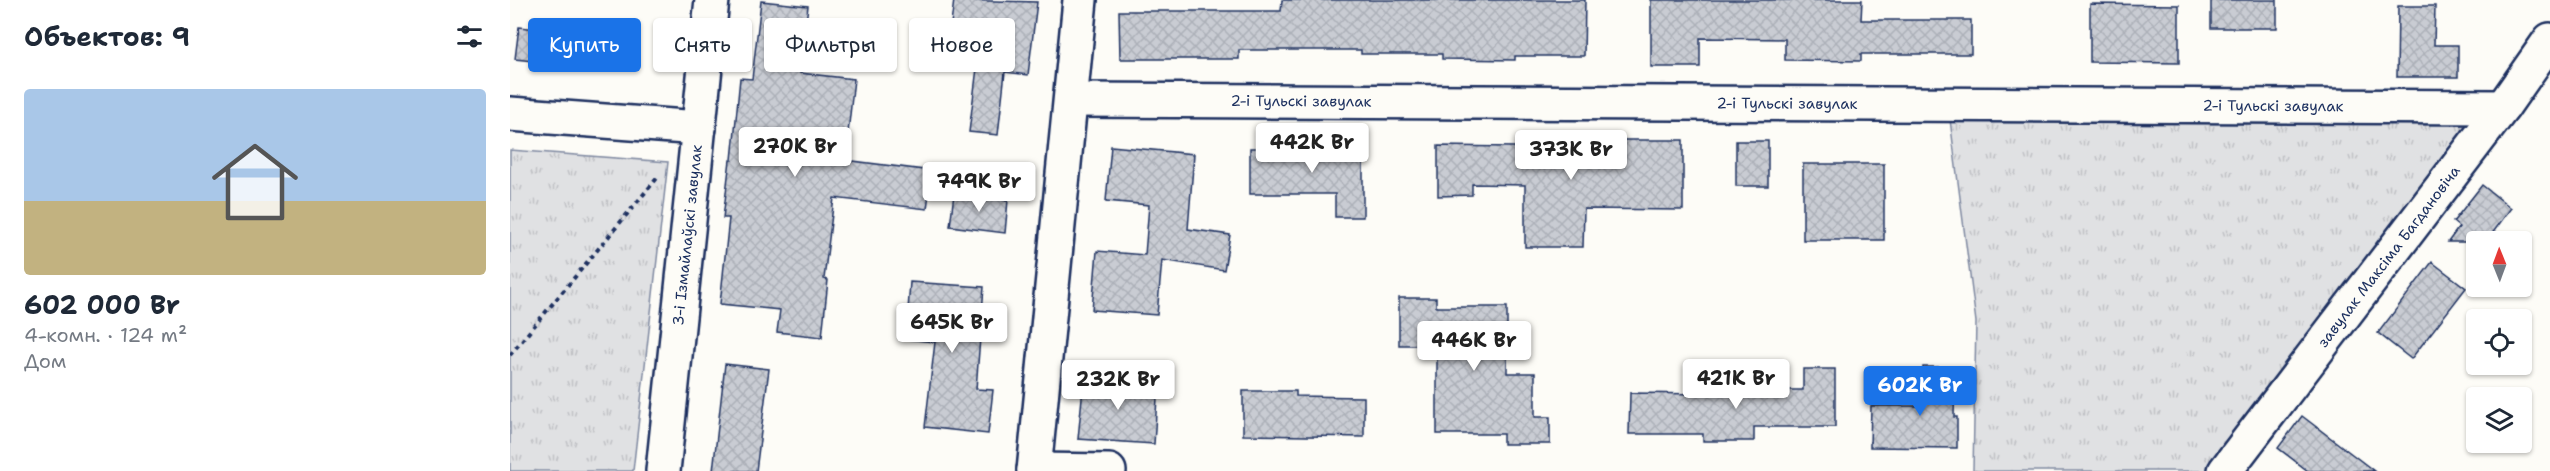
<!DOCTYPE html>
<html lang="ru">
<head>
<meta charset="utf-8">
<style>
	:root { --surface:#fff; --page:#f6f6f7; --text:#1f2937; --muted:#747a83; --line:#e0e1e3; --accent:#1a73e8 }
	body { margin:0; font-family:"Shantell Sans",sans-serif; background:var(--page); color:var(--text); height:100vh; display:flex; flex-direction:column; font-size:22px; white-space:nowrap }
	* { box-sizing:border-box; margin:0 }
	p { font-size:20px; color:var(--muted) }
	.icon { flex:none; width:33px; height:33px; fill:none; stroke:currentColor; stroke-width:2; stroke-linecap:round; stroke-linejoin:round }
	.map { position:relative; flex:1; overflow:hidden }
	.panel { display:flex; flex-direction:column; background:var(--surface); width:510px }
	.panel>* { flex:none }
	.banner { position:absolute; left:18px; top:18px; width:570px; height:54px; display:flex; gap:12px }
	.needle { width:39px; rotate:359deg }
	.tools { position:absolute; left:1956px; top:231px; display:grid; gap:12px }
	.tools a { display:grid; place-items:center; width:66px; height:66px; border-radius:6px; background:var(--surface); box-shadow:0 2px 4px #0004; font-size:30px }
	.price { position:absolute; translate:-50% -51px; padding:0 14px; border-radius:6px; background:#fff; color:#222; font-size:20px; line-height:39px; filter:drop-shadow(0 2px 3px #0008) }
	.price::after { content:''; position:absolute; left:50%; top:36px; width:18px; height:14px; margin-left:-9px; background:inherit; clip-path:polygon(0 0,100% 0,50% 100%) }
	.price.current { background:var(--accent); color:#fff }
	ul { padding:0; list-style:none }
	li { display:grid; align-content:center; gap:12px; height:318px; padding:0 24px }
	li+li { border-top:2px solid var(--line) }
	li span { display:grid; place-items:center; height:186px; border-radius:6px; color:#555 }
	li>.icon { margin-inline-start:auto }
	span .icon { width:108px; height:108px; fill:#fffc; stroke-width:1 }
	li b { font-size:26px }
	h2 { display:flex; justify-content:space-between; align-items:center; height:72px; padding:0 24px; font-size:26px }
	.pill { padding:0 21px; border-radius:6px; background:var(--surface); box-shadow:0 2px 4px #0004; font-size:21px; line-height:54px }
	.pill.current { background:var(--accent); color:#fff }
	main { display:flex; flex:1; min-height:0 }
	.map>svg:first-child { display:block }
	.park { fill:url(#park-tufts); stroke:#7e88a0; stroke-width:1.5 }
	.building { fill:url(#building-cross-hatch); stroke:#1b2f5e; stroke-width:1.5 }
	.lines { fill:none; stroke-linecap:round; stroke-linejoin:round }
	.minor-casing { stroke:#1b2f5e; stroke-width:38 }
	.path { stroke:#1b2f5e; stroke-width:4; stroke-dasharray:4.5 4.5; stroke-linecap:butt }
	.minor { stroke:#fdfcf7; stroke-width:33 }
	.labels { text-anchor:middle; stroke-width:6; stroke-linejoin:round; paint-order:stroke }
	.street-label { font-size:15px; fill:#1b2f5e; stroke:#fdfcf7 }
</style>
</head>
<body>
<main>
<section class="panel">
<h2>Объектов: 9<svg class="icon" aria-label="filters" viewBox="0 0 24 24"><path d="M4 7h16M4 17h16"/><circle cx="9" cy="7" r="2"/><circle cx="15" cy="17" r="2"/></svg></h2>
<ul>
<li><span style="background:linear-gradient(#a9c7e8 60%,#c2b280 0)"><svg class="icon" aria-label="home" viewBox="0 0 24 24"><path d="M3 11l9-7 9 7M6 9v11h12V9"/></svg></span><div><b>602 000 Br</b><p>4-комн. · 124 m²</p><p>Дом</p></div></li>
</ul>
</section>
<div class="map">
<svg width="2040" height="471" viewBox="0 0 2040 471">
	<defs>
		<pattern id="park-tufts" width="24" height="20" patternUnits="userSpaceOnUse" patternTransform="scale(1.5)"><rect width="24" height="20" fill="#e0e1e3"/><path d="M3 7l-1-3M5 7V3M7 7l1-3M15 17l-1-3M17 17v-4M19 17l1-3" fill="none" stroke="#c0c1c5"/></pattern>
		<pattern id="building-cross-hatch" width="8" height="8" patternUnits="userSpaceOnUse" patternTransform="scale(1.5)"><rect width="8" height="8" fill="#c9ccd3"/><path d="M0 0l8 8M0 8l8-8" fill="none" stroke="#acb0b8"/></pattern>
	</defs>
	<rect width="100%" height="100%" fill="#fdfcf7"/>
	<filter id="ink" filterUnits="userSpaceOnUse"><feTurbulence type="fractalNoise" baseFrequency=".0167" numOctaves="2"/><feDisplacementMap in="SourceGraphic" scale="12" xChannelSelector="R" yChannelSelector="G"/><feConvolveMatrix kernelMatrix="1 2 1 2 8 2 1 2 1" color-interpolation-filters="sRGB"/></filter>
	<g filter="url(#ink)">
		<!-- park -->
		<g class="park">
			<path d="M1438,104l555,3 -278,364h-252l3,-149z"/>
			<path d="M0,150l158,12 -35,309h-123z"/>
		</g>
		<!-- building -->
		<g class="building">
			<path d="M444,0l83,2 -9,73 -23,-3 -7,63 -29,-3 8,-64 -31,-4z"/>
			<path d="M772,0h303l-1,56h-69v4l-73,-1v-5h-81v-4h-122v9h-119l-1,-48h162z"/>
			<path d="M1141,0h211l-1,20h110v34h-110v7l-76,-1v-21l-85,-1v29h-49z"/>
			<rect x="1701" y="0" width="66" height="28"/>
			<path d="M251,1l47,5 -8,67 54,6 -9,81 87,11 -5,38 -93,-11 -10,81 4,1 -6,57 -45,-5 3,-22 -60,-6 9,-86h-6l7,-58h2l8,-82 12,1z"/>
			<path d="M1580,4l89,1v58l-89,-1z"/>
			<path d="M1888,6h37l-1,39h24v32h-61z"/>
			<path d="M9,27l27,3 -4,32 -27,-3z"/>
			<path d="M1084,140h89v70l-99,-1 -1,38h-58v-62l-53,-1v11l-34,1v-50l156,2z"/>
			<rect x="1226" y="141" width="32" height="45"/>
			<path d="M826,144h27v73h-28v-23h-85v-46h86z"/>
			<path d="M601,146l83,8 -6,75 42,6 -6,35 -62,-10 -5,55 -65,-5 5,-59 48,4 4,-50 -43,-4z"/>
			<rect x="1293" y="164" width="81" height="76"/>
			<path d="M1972,185l29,23 -25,34h-38l11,-15 -6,-5z"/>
			<path d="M444,194l54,6 -3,33 -55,-7z"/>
			<path d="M1922,262l34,26 -55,71 -33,-26z"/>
			<path d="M400,282l74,5 -8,102 17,1 -5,44 -63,-7 10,-85 -29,-3z"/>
			<path d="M889,298h37v9h71v66h28v44h15v27h-47v-10h-66v-89h-38z"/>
			<path d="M215,364l44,5 -13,102h-43z"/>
			<path d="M1413,367h32l-1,50h3v31l-87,-1 1,-41h52z"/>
			<path d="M1293,369h32v58h-81v14h-51v-7h-74l1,-41 73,1v-4h100z"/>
			<path d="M574,377l74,6 -4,61 -76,-5z"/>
			<path d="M733,391h53v5l68,1v40l-121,-2z"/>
			<path d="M1792,416l72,55h-66l-30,-23z"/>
		</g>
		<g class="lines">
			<!-- minor casing -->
			<g class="minor-casing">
				<g id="minor">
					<path id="s1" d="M561,100l1432,7"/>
					<path d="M0,114l189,14"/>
					<path d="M524,470l75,1"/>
					<path id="s2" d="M153,471l49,-471"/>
					<path d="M524,471l46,-471"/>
					<path id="s3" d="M1715,471l278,-364 47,-67"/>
				</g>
			</g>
			<!-- path -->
			<path class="path" d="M0,355l148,-178"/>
			<!-- minor -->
			<use href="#minor" class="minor"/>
		</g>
	</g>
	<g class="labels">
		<!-- street labels -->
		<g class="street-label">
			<text dy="5" stroke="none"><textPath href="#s1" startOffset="230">2-і Тульскі завулак</textPath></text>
			<text dy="5" stroke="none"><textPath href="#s1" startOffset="716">2-і Тульскі завулак</textPath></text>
			<text dy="5" stroke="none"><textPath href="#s1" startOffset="1202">2-і Тульскі завулак</textPath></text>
			<text dy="5" stroke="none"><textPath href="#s2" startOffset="237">3-і Ізмайлаўскі завулак</textPath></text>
			<text dy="5" stroke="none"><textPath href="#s3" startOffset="270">завулак Максіма Багдановіча</textPath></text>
		</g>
	</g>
</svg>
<div class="tools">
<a><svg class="needle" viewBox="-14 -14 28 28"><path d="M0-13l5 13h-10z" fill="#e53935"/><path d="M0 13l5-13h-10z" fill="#747a83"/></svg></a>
<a><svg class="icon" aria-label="locate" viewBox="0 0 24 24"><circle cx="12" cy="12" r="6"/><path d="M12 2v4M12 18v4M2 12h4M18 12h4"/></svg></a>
<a><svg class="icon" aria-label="layers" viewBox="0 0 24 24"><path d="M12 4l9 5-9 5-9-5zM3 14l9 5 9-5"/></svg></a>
</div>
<b class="price" style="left:802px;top:174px">442K Br</b>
<b class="price" style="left:285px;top:178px">270K Br</b>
<b class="price" style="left:1061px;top:181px">373K Br</b>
<b class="price" style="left:469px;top:213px">749K Br</b>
<b class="price" style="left:442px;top:354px">645K Br</b>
<b class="price" style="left:964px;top:372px">446K Br</b>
<b class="price" style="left:1226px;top:410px">421K Br</b>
<b class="price" style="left:608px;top:411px">232K Br</b>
<b class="price current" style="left:1410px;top:417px">602K Br</b>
<div class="banner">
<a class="pill current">Купить</a>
<a class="pill">Снять</a>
<a class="pill">Фильтры</a>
<a class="pill">Новое</a>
</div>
</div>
</main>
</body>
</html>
